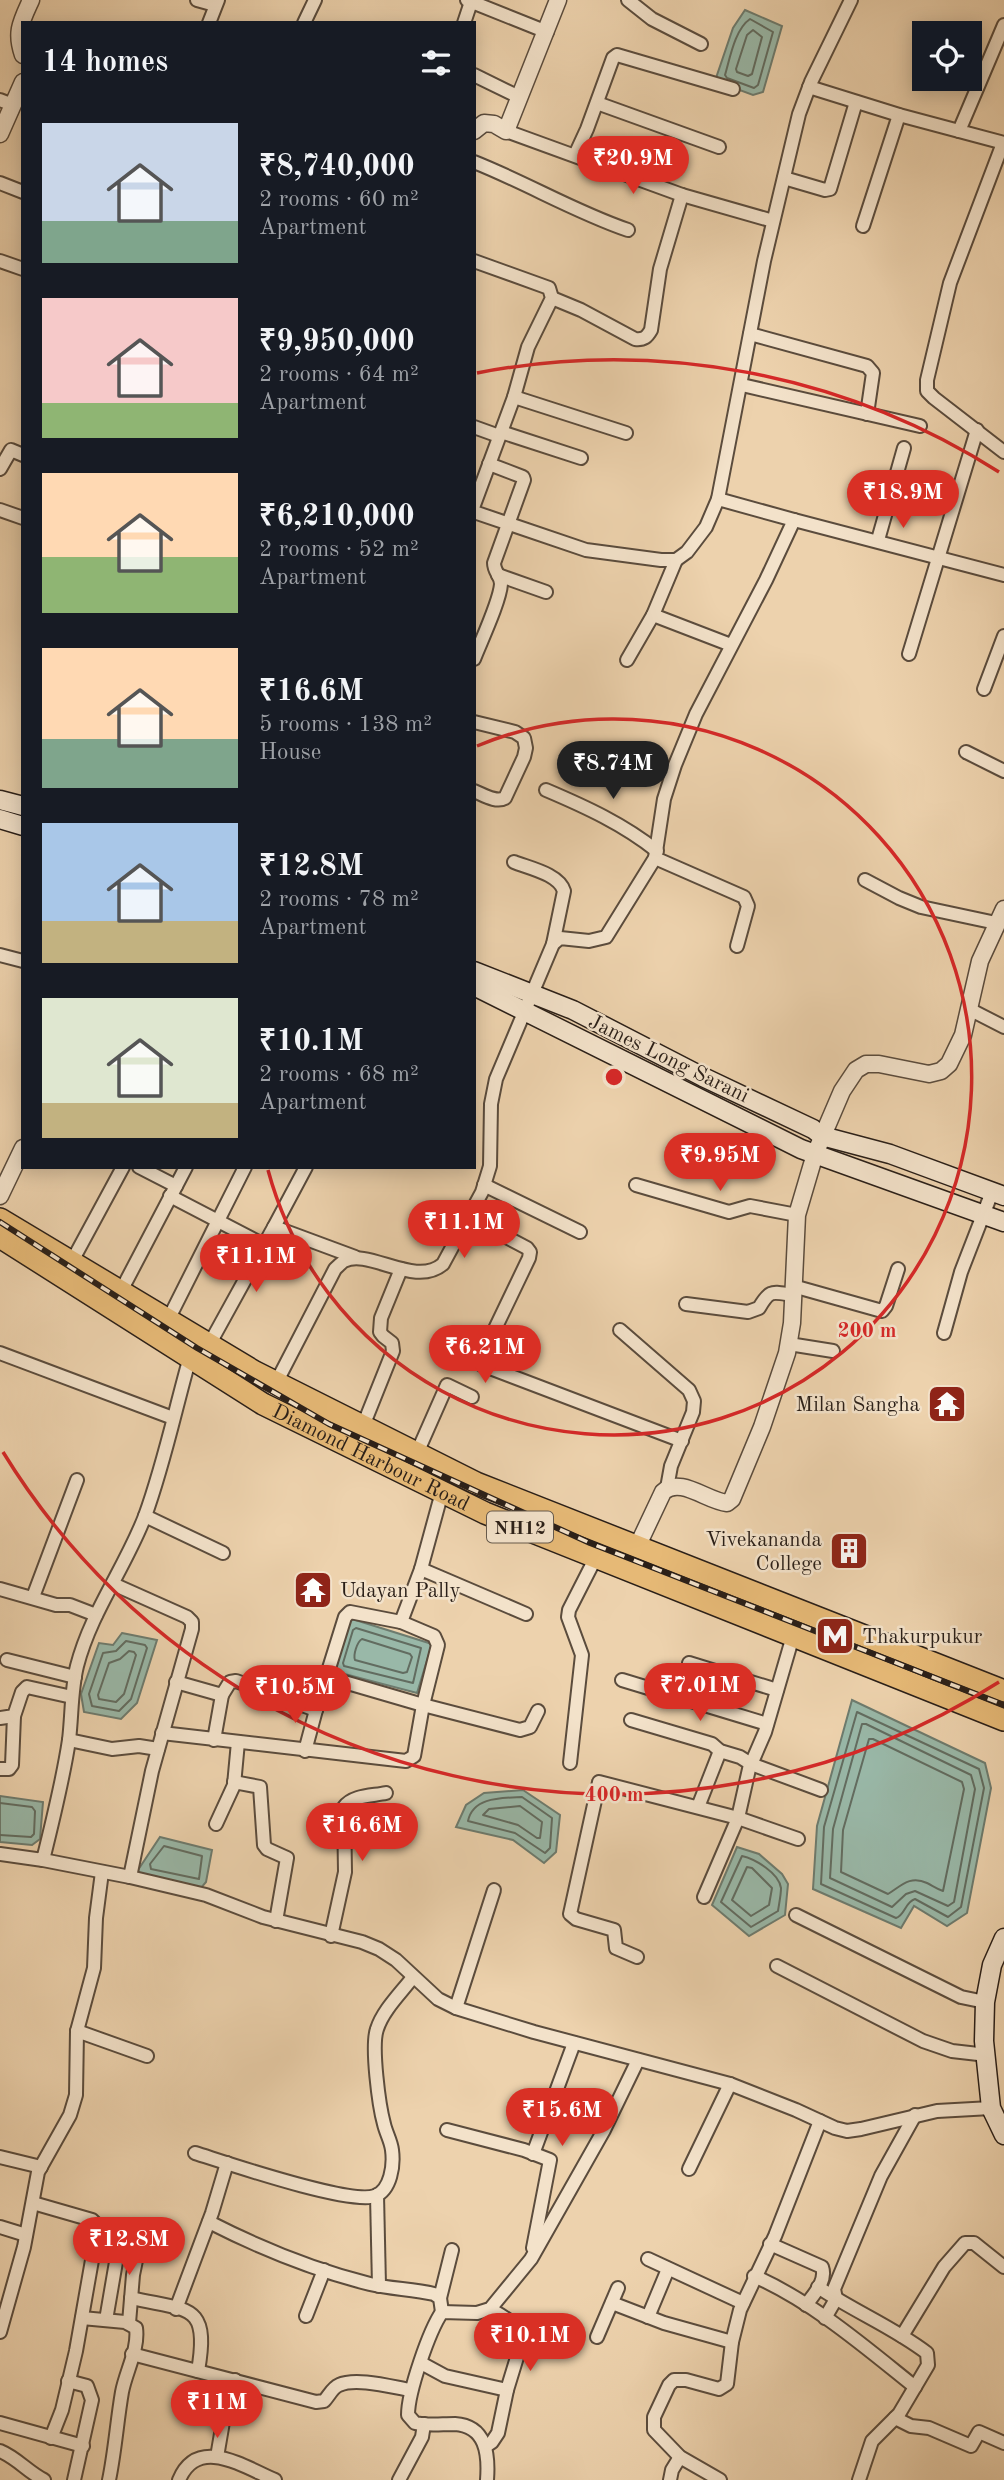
<!DOCTYPE html>
<html lang="en">
<head>
<meta charset="utf-8">
<style>
	:root { --surface:#171b24; --page:#20242c; --text:#f1f3f6; --muted:#9ea1a6; --accent:#d93025 }
	body { margin:0; font-family:"Old Standard TT",serif; background:var(--page); color:var(--text); height:100vh; display:flex; flex-direction:column; font-size:26px; white-space:nowrap }
	* { box-sizing:border-box; margin:0 }
	p { font-size:23px; color:var(--muted) }
	.icon { flex:none; width:38px; height:38px; fill:none; stroke:currentColor; stroke-width:2; stroke-linecap:round; stroke-linejoin:round }
	.map { position:relative; flex:1; overflow:hidden }
	.sheet { position:absolute; left:21px; top:21px; width:455px; height:1148px; display:flex; flex-direction:column; background:var(--surface); border-radius:0px; box-shadow:0 4px 18px #0003 }
	.sheet>* { flex:none }
	.fabs { position:absolute; left:912px; top:21px; display:grid; gap:14px }
	.fabs a { display:grid; place-items:center; width:70px; height:70px; border-radius:0px; background:var(--surface); box-shadow:0 4px 18px #0003; font-size:35px }
	.price { position:absolute; translate:-50% -60px; padding:0 16px; border-radius:24px; background:var(--accent); color:#fff; font-size:23px; line-height:46px; filter:drop-shadow(0 2px 4px #0008) }
	.price::after { content:''; position:absolute; left:50%; top:42px; width:21px; height:16px; margin-left:-10px; background:inherit; clip-path:polygon(0 0,100% 0,50% 100%) }
	.price.on { background:#222; color:#fff }
	ul { padding:0; list-style:none }
	li { display:flex; align-items:center; gap:21px; height:175px; padding:0 21px }
	li span { display:grid; place-items:center; flex:none; width:196px; height:140px; border-radius:0px; color:#555 }
	li>.icon { margin-inline-start:auto }
	span .icon { width:84px; height:84px; fill:#fffc; stroke-width:1 }
	li b { font-size:30px }
	h2 { display:flex; justify-content:space-between; align-items:center; height:84px; padding:0 21px; font-size:30px }
	.map>svg:first-child { display:block }
	.water { fill:#99b8a8; stroke:#6d7b6e; stroke-width:2 }
	.lines { fill:none; stroke-linecap:round; stroke-linejoin:round }
	.shore { stroke:#626c60; stroke-width:2 }
	.minor-casing { stroke:#5b4c3d; stroke-width:16 }
	.tertiary-casing { stroke:#5b4c3d; stroke-width:19 }
	.secondary-casing { stroke:#2a1f18; stroke-width:21 }
	.trunk-casing { stroke:#2a1f18; stroke-width:24 }
	.minor { stroke:#f3e2ca; stroke-width:12 }
	.tertiary { stroke:#f3e2ca; stroke-width:16 }
	.secondary { stroke:#f3e2ca; stroke-width:18 }
	.trunk { stroke:#e6b976; stroke-width:21 }
	.rail-casing { stroke:#2a1f18; stroke-width:6 }
	.rail { stroke:#f3e2ca; stroke-width:3.5; stroke-dasharray:10; stroke-linecap:butt }
	.ring { fill:none; stroke:#d62828; stroke-width:3.5 }
	.labels { text-anchor:middle; stroke-width:5; stroke-linejoin:round; paint-order:stroke }
	.shield { fill:#f3e2ca; stroke:#665a4d; stroke-width:2 }
	.shield-label { font-size:19px; font-weight:bold; fill:#2a1f18 }
	.street-label { font-size:21px; fill:#2a1f18; stroke:#f3e2ca }
	.poi-label { font-size:21px; fill:#2a1f18; stroke:#f3e2ca; text-anchor:end }
	.centre { fill:#d62828; stroke:#f3e2ca; stroke-width:3.5 }
	.ring-label { font-size:21px; text-anchor:middle; font-weight:bold; fill:#d62828; stroke:#f3e2ca; stroke-width:5; stroke-linejoin:round; paint-order:stroke }
</style>
</head>
<body>
<div class="map">
<svg width="1004" height="2480" viewBox="0 0 1004 2480">
	<rect width="100%" height="100%" fill="#edd2ad"/>
	<filter id="stains"><feTurbulence type="fractalNoise" baseFrequency=".00286" numOctaves="4"/><feColorMatrix values="0 0 0 0 .2 0 0 0 0 .09 0 0 0 0 .02 0 0 0 .5 -.17"/></filter>
	<radialGradient id="worn" r=".72"><stop offset=".6" stop-color="#630" stop-opacity="0"/><stop offset="1" stop-color="#630" stop-opacity=".3"/></radialGradient>
	<!-- water -->
	<g class="water">
		<path d="M745,10l37,16 -19,66 -10,3 -38,-14 18,-53z"/>
		<path d="M349,1618l83,26 -15,49 -84,-22z"/>
		<path d="M122,1633l35,7 -20,63 -16,16 -37,-7 -3,-18 18,-51 14,2z"/>
		<path d="M852,1700l133,63 6,25 -24,125 -20,13 -33,-20 -13,22 -88,-39 4,-63z"/>
		<path d="M523,1790l37,25 -4,37 -12,11 -31,-23 -57,-13 10,-22 18,-12z"/>
		<path d="M0,1796l43,6 -3,37 -8,6 -32,-3z"/>
		<path d="M160,1837l52,13 -6,32 -5,6 -65,-15z"/>
		<path d="M737,1847l22,7 23,20 6,10 -3,31 -36,21 -37,-31z"/>
	</g>
	<g class="lines">
		<!-- shore -->
		<g class="shore">
			<path d="M750,19l23,13 -15,53 -4,3 -27,-10 -2,-3c5,-17 10,-46 25,-56z"/>
			<path d="M753,30l9,7 -10,37 -4,2 -11,-4 -1,-3 11,-34z"/>
			<path d="M356,1628l65,20 -8,35 -69,-17 -1,-3 10,-33z"/>
			<path d="M362,1639l48,15 2,3 -5,15 -4,1 -48,-13c-2,-5 2,-18 7,-21z"/>
			<path d="M126,1641l19,4 2,3 -16,51 -12,12 -27,-5 -3,-12 14,-41 13,-2z"/>
			<path d="M129,1651l5,1 2,3 -12,39 -8,8 -17,-3 -1,-4 11,-32 11,-4z"/>
			<path d="M857,1712l122,57 5,19 -23,119 -13,10 -33,-18c-10,3 -10,16 -19,19l-75,-34 3,-57z"/>
			<path d="M862,1724h4l105,51 4,14 -21,113 -6,4 -33,-15 -9,3 -14,13 -62,-29 3,-49z"/>
			<path d="M869,1739h4l89,43 2,7 -21,102c-6,-2 -10,-5 -16,-8 -17,-8 -26,3 -39,11l-47,-22 2,-42z"/>
			<path d="M522,1797l30,21 -2,30 -5,5 -30,-20 -47,-12c5,-24 33,-23 54,-24z"/>
			<path d="M0,1803l32,4 3,4 -1,23 -3,3 -31,-2"/>
			<path d="M520,1806l22,16 -2,16h-3l-19,-13 -35,-10 6,-6z"/>
			<path d="M164,1846l38,10 -3,23 -48,-10 -1,-5z"/>
			<path d="M742,1856c13,3 37,17 39,32 0,7 -2,16 -3,23l-27,16 -30,-25z"/>
			<path d="M747,1867l5,1 20,20 -3,17 -18,11 -19,-16z"/>
		</g>
		<!-- minor casing -->
		<g class="minor-casing">
			<g id="minor">
				<path d="M197,0l18,5"/>
				<path d="M467,0l80,32"/>
				<path d="M628,0l24,19 49,25"/>
				<path d="M209,23l9,-23"/>
				<path d="M304,23l11,-23"/>
				<path d="M464,23l7,-21"/>
				<path d="M1004,25l-45,106 45,12"/>
				<path d="M474,75l45,22"/>
				<path d="M809,87l90,28 60,16"/>
				<path d="M0,100l13,5"/>
				<path d="M597,103l122,44"/>
				<path d="M506,131l176,64 91,26"/>
				<path d="M1003,143l-53,140 -23,97v11l7,7 70,54"/>
				<path d="M575,155l12,-26 26,-71 4,-3 116,34"/>
				<path d="M474,162c53,21 101,50 154,68"/>
				<path d="M784,178l41,12 5,-1 26,-87"/>
				<path d="M0,183l23,9"/>
				<path d="M863,226l36,-111"/>
				<path d="M0,261l23,8"/>
				<path d="M474,261l75,27 3,10 -24,49 -14,50 -40,108"/>
				<path d="M552,298l29,12 54,29c9,1 12,-2 16,-9l9,-61 22,-74"/>
				<path d="M750,334l117,32 6,7 -6,41"/>
				<path d="M742,385l178,41"/>
				<path d="M514,397l112,36"/>
				<path d="M474,427l25,9"/>
				<path d="M501,432l80,26"/>
				<path d="M0,469l11,-19 12,5"/>
				<path d="M0,510l23,8"/>
				<path d="M474,512l112,38 75,10h15l11,-8 19,-25 12,-28"/>
				<path d="M794,520l210,55"/>
				<path d="M878,540l26,-92"/>
				<path d="M498,575l48,17"/>
				<path d="M653,615l78,30"/>
				<path d="M909,654l68,-224"/>
				<path d="M474,659c7,-18 26,-58 27,-75 0,-8 -7,-12 -7,-21l30,-83 -1,-3 -34,-13"/>
				<path d="M627,660l26,-45 23,-55"/>
				<path d="M984,689l20,-53"/>
				<path d="M474,722l41,10 9,6 2,10 -2,9 -19,41c-9,5 -21,-3 -31,-7"/>
				<path d="M966,752l38,19"/>
				<path d="M546,790c40,17 77,34 111,61"/>
				<path d="M655,858l89,39 4,9 -11,40"/>
				<path d="M514,862c15,6 45,12 50,29l-11,53"/>
				<path d="M865,880l34,18 22,9 75,16"/>
				<path d="M0,955l23,6"/>
				<path d="M969,1009l35,18"/>
				<path d="M139,1167l37,19"/>
				<path d="M306,1167l-32,60 81,30"/>
				<path d="M484,1185l96,47"/>
				<path d="M636,1185l93,27 21,-6 47,9"/>
				<path d="M170,1196l94,49"/>
				<path d="M468,1217l59,31 3,4 -1,6 -47,98v9l200,76"/>
				<path d="M70,1265l53,-98"/>
				<path d="M793,1286l89,25 4,-5 12,-37"/>
				<path d="M121,1291l65,-124"/>
				<path d="M686,1304l62,8 11,-4c11,-19 13,-16 34,-13"/>
				<path d="M168,1320l77,-153"/>
				<path d="M620,1330l69,60 5,11 -1,11 -22,54 -4,22"/>
				<path d="M944,1333l17,-61 31,-80"/>
				<path d="M789,1344l44,7"/>
				<path d="M209,1345l65,-118"/>
				<path d="M0,1353l173,65"/>
				<path d="M276,1383l59,-114c1,-1 8,-8 9,-8 25,-13 71,27 99,3l39,-72 8,-26 1,-62 5,-25 57,-135 7,-6 29,3 17,-4 49,-79 9,-59 11,-34 21,-51 70,-134 28,-60 -76,-21 46,-238 35,-147 12,-32 40,-82"/>
				<path d="M363,1426l30,-75 -1,-8 -9,-7 -3,-4 1,-14 20,-49"/>
				<path d="M417,1453l30,-68 25,12"/>
				<path d="M145,1516l78,37"/>
				<path d="M421,1569l105,45"/>
				<path d="M0,1589l56,16h14l26,10"/>
				<path d="M33,1597l44,-117"/>
				<path d="M7,1660l68,17"/>
				<path d="M689,1663l88,27"/>
				<path d="M327,1677l96,28 15,-60 -4,-9 -33,-14"/>
				<path d="M622,1680l145,44"/>
				<path d="M176,1682l46,13 8,-13 6,-1 80,29 29,-93 5,-5 51,10 20,-53 21,-77"/>
				<path d="M0,1718l14,-2 8,-24 5,-5 45,10"/>
				<path d="M631,1720l81,24 8,7 20,6 11,7 70,26"/>
				<path d="M162,1733l244,28 8,-5 9,-51 97,25 10,-3 8,-16"/>
				<path d="M69,1740l43,9 27,-3 19,3"/>
				<path d="M214,1740l8,-45"/>
				<path d="M305,1751l11,-41"/>
				<path d="M570,1763l12,-108 -14,-38 1,-7 27,-53"/>
				<path d="M0,1769h9l3,-4 2,-49"/>
				<path d="M234,1782l26,5 4,58 3,4 20,9 -11,63"/>
				<path d="M698,1807l22,-56"/>
				<path d="M216,1824l18,-39 4,-43"/>
				<path d="M0,1854l43,6c10,-40 20,-80 26,-120 3,-24 2,-50 8,-74 14,-54 48,-98 68,-150 19,-52 30,-106 45,-159"/>
				<path d="M43,1860l87,17 22,-106 40,-142v-7l-5,-5 -74,-33"/>
				<path d="M130,1877l76,18 57,22 99,25 17,7 17,11 42,39 18,9 78,24 196,52 66,26 39,18 12,3 14,-2 76,-18 54,-3"/>
				<path d="M704,1897l34,-79 11,-49 16,-37 28,-96"/>
				<path d="M796,1915l165,82 24,5"/>
				<path d="M331,1936l14,-64 -1,-65c9,-12 28,-11 42,-14"/>
				<path d="M637,1957l-21,-9 -2,-18 -38,-11 -6,-5 29,-132 139,36 60,21"/>
				<path d="M777,1966l146,75 29,10 35,4"/>
				<path d="M456,2008l38,-118"/>
				<path d="M77,2031l70,25"/>
				<path d="M447,2130l77,20 26,10 -17,88"/>
				<path d="M195,2153c32,10 154,52 180,43 16,-6 19,-31 17,-46 -1,-9 -6,-17 -8,-26 -5,-18 -13,-78 -7,-95 6,-19 24,-36 36,-52"/>
				<path d="M533,2154l41,-111"/>
				<path d="M0,2157l41,10"/>
				<path d="M689,2169l41,-85"/>
				<path d="M377,2195l2,91"/>
				<path d="M33,2203l59,17 6,6 -22,125 -14,59 -11,28"/>
				<path d="M209,2222c51,26 105,48 161,62 21,5 43,5 64,10l6,4 2,14"/>
				<path d="M98,2226l39,3 4,7 -8,39 -4,48"/>
				<path d="M0,2227l26,8"/>
				<path d="M770,2244l52,23c5,14 -8,27 -16,38"/>
				<path d="M648,2259l95,44"/>
				<path d="M754,2276c59,26 111,71 161,111"/>
				<path d="M818,2287c35,24 75,40 109,66l1,12 -29,49 -27,27 -13,39"/>
				<path d="M131,2298c57,13 79,4 67,73"/>
				<path d="M440,2298l12,-48"/>
				<path d="M612,2303l52,20 68,19"/>
				<path d="M176,2309l36,-96 15,-50"/>
				<path d="M306,2316l18,-46"/>
				<path d="M648,2317l20,-48"/>
				<path d="M82,2318l43,4 11,6c3,21 -10,43 -14,64 -5,29 -7,59 -13,88"/>
				<path d="M825,2318l11,-19 -2,-10 47,-113 34,-61"/>
				<path d="M106,2320l16,-93"/>
				<path d="M0,2332l24,-85 14,-75 32,-57 6,-20 1,-64 17,-63 2,-50 6,-46"/>
				<path d="M902,2336l42,-69 21,-24h9l30,24"/>
				<path d="M597,2337l21,-49"/>
				<path d="M132,2354l184,48 8,-1c5,-5 8,-13 15,-16 17,-8 53,2 71,5"/>
				<path d="M421,2363l24,13 62,14"/>
				<path d="M68,2381l19,5 5,14 -18,80"/>
				<path d="M895,2418l16,8 18,2 42,18 8,-14 25,11"/>
				<path d="M0,2423l83,23"/>
				<path d="M486,2446l6,-4 6,-9 9,-43 15,-49c-3,-17 -18,-24 -32,-32"/>
				<path d="M0,2451c17,7 28,21 44,29"/>
				<path d="M217,2457l7,-41 11,-36"/>
				<path d="M179,2480c19,-45 65,-13 96,0"/>
				<path d="M399,2480l23,-43 2,-13"/>
				<path d="M487,2480c2,-26 -1,-54 -32,-56 -14,0 -27,2 -40,-1l-7,-8c0,-23 21,-84 34,-103l35,1 13,-4 41,-50 73,-129 34,-70"/>
				<path d="M670,2480l2,-10 8,-13"/>
				<path d="M720,2480l-40,-23 -26,-27v-13l15,-32 5,-5h12l33,9 8,-5 5,-42 8,-32 35,-74 45,-115"/>
			</g>
		</g>
		<!-- tertiary casing -->
		<g class="tertiary-casing">
			<g id="tertiary">
				<path d="M23,55c-8,-23 -2,-33 8,-55"/>
				<path d="M474,131l10,-8 10,1 12,7 52,-131"/>
				<path d="M0,134l23,-52"/>
				<path d="M0,1196l23,-48"/>
				<path d="M638,1545l25,-53c17,-16 44,9 64,11l5,-4 30,-72 25,-74 5,-30 5,-108 18,-61 27,-63 14,-21 10,-6h13l50,10 12,-3 8,-7 14,-29 17,-74 24,-52"/>
			</g>
		</g>
		<!-- secondary casing -->
		<g class="secondary-casing">
			<g id="secondary">
				<path d="M0,800l23,6"/>
				<path d="M0,819l23,7"/>
				<path d="M474,971l99,39 130,67 110,52 9,7 68,18 114,42"/>
				<path d="M474,986l327,163 203,73"/>
				<path d="M1004,1938l-12,27 -7,37 -1,39 7,67 13,27"/>
			</g>
		</g>
		<!-- trunk casing -->
		<g class="trunk-casing">
			<g id="trunk">
				<path d="M0,1219l255,153 221,111 528,208"/>
				<path id="s1" d="M0,1237l263,167 222,109 519,207"/>
			</g>
		</g>
		<!-- minor -->
		<use href="#minor" class="minor"/>
		<!-- tertiary -->
		<use href="#tertiary" class="tertiary"/>
		<!-- secondary -->
		<use href="#secondary" class="secondary"/>
		<!-- trunk -->
		<use href="#trunk" class="trunk"/>
		<!-- rail casing -->
		<g class="rail-casing">
			<path id="rail" d="M0,1222l197,126 132,76 261,119 414,162"/>
		</g>
		<!-- rail -->
		<use href="#rail" class="rail"/>
	</g>
	<!-- distance rings -->
	<g class="ring">
		<path d="M477 746A358 358 0 1 1 268 1170"/>
		<path d="M999 1682A717 717 0 0 1 3 1452M477 373A717 717 0 0 1 999 472"/>
	</g>
	<!-- icons -->
	<defs>
		<g id="temple-square" transform="scale(2.0125)"><rect x="-9" y="-9" width="18" height="18" rx="4" fill="#8f2418" stroke="#f3e2ca"/><path d="M0-6L5-2H3V0L6.5 2.5H4V6H1.5V3h-3V6H-4V2.5H-6.5L-3 0V-2H-5Z" fill="#fff"/></g>
		<g id="building-square" transform="scale(2.0125)"><rect x="-9" y="-9" width="18" height="18" rx="4" fill="#8f2418" stroke="#f3e2ca"/><path d="M-4-6H4V6H1V3H-1V6H-4ZM-2.5-4.3h1.7v1.8h-1.7ZM.8-4.3h1.7v1.8H.8ZM-2.5-1h1.7V.8h-1.7ZM.8-1h1.7V.8H.8Z" fill="#fff"/></g>
		<g id="metro-square" transform="scale(2.0125)"><rect x="-9" y="-9" width="18" height="18" rx="4" fill="#8f2418" stroke="#f3e2ca"/><path d="M-5.5 5V-5H-3L0 0L3-5H5.5V5H3V-.5L0 4L-3-.5V5Z" fill="#fff"/></g>
	</defs>
	<g fill-rule="evenodd">
		<use href="#temple-square" x="947" y="1404"/>
		<use href="#building-square" x="849" y="1551"/>
		<use href="#temple-square" x="313" y="1590"/>
		<use href="#metro-square" x="835" y="1636"/>
	</g>
	<g class="labels">
		<!-- shield labels -->
		<rect class="shield" x="487" y="1511.5" width="66" height="31" rx="5"/>
		<g class="shield-label">
			<text x="520" y="1534">NH12</text>
		</g>
		<!-- street labels -->
		<g class="street-label">
			<text transform="translate(669 1058) rotate(26)" y="7">James Long Sarani</text>
			<text dy="7" stroke="none"><textPath href="#s1" startOffset="432">Diamond Harbour Road</textPath></text>
		</g>
		<!-- poi labels -->
		<g class="poi-label">
			<text x="920" y="1411">Milan Sangha</text>
			<text x="822" y="1546">Vivekananda<tspan x="822" dy="24">College</tspan></text>
			<text x="340" y="1597" text-anchor="start">Udayan Pally</text>
			<text x="862" y="1643" text-anchor="start">Thakurpukur</text>
		</g>
	</g>
	<circle cx="614" cy="1077" r="10" class="centre"/>
	<g class="ring-label">
		<text x="867" y="1337">200 m</text>
		<text x="614" y="1801">400 m</text>
	</g>
	<rect width="100%" height="100%" filter="url(#stains)"/>
	<rect width="100%" height="100%" fill="url(#worn)"/>
</svg>
<div class="fabs">
<a><svg class="icon" aria-label="locate" viewBox="0 0 24 24"><circle cx="12" cy="12" r="6"/><path d="M12 2v4M12 18v4M2 12h4M18 12h4"/></svg></a>
</div>
<b class="price" style="left:633px;top:196px">₹20.9M</b>
<b class="price" style="left:903px;top:530px">₹18.9M</b>
<b class="price on" style="left:613px;top:801px">₹8.74M</b>
<b class="price" style="left:720px;top:1193px">₹9.95M</b>
<b class="price" style="left:464px;top:1260px">₹11.1M</b>
<b class="price" style="left:256px;top:1294px">₹11.1M</b>
<b class="price" style="left:485px;top:1385px">₹6.21M</b>
<b class="price" style="left:700px;top:1723px">₹7.01M</b>
<b class="price" style="left:295px;top:1725px">₹10.5M</b>
<b class="price" style="left:362px;top:1863px">₹16.6M</b>
<b class="price" style="left:562px;top:2148px">₹15.6M</b>
<b class="price" style="left:129px;top:2277px">₹12.8M</b>
<b class="price" style="left:530px;top:2373px">₹10.1M</b>
<b class="price" style="left:217px;top:2440px">₹11M</b>
<section class="sheet">
<h2>14 homes<svg class="icon" aria-label="filters" viewBox="0 0 24 24"><path d="M4 7h16M4 17h16"/><circle cx="9" cy="7" r="2"/><circle cx="15" cy="17" r="2"/></svg></h2>
<ul>
<li><span style="background:linear-gradient(#c9d6e8 70%,#7fa58c 0)"><svg class="icon" aria-label="home" viewBox="0 0 24 24"><path d="M3 11l9-7 9 7M6 9v11h12V9"/></svg></span><div><b>₹8,740,000</b><p>2 rooms · 60 m²</p><p>Apartment</p></div></li>
<li><span style="background:linear-gradient(#f6c9c9 75%,#8fb573 0)"><svg class="icon" aria-label="home" viewBox="0 0 24 24"><path d="M3 11l9-7 9 7M6 9v11h12V9"/></svg></span><div><b>₹9,950,000</b><p>2 rooms · 64 m²</p><p>Apartment</p></div></li>
<li><span style="background:linear-gradient(#ffd9b3 60%,#8fb573 0)"><svg class="icon" aria-label="home" viewBox="0 0 24 24"><path d="M3 11l9-7 9 7M6 9v11h12V9"/></svg></span><div><b>₹6,210,000</b><p>2 rooms · 52 m²</p><p>Apartment</p></div></li>
<li><span style="background:linear-gradient(#ffd9b3 65%,#7fa58c 0)"><svg class="icon" aria-label="home" viewBox="0 0 24 24"><path d="M3 11l9-7 9 7M6 9v11h12V9"/></svg></span><div><b>₹16.6M</b><p>5 rooms · 138 m²</p><p>House</p></div></li>
<li><span style="background:linear-gradient(#a9c7e8 70%,#c2b280 0)"><svg class="icon" aria-label="home" viewBox="0 0 24 24"><path d="M3 11l9-7 9 7M6 9v11h12V9"/></svg></span><div><b>₹12.8M</b><p>2 rooms · 78 m²</p><p>Apartment</p></div></li>
<li><span style="background:linear-gradient(#dfe7d0 75%,#c2b280 0)"><svg class="icon" aria-label="home" viewBox="0 0 24 24"><path d="M3 11l9-7 9 7M6 9v11h12V9"/></svg></span><div><b>₹10.1M</b><p>2 rooms · 68 m²</p><p>Apartment</p></div></li>
</ul>
</section>
</div>
</body>
</html>
